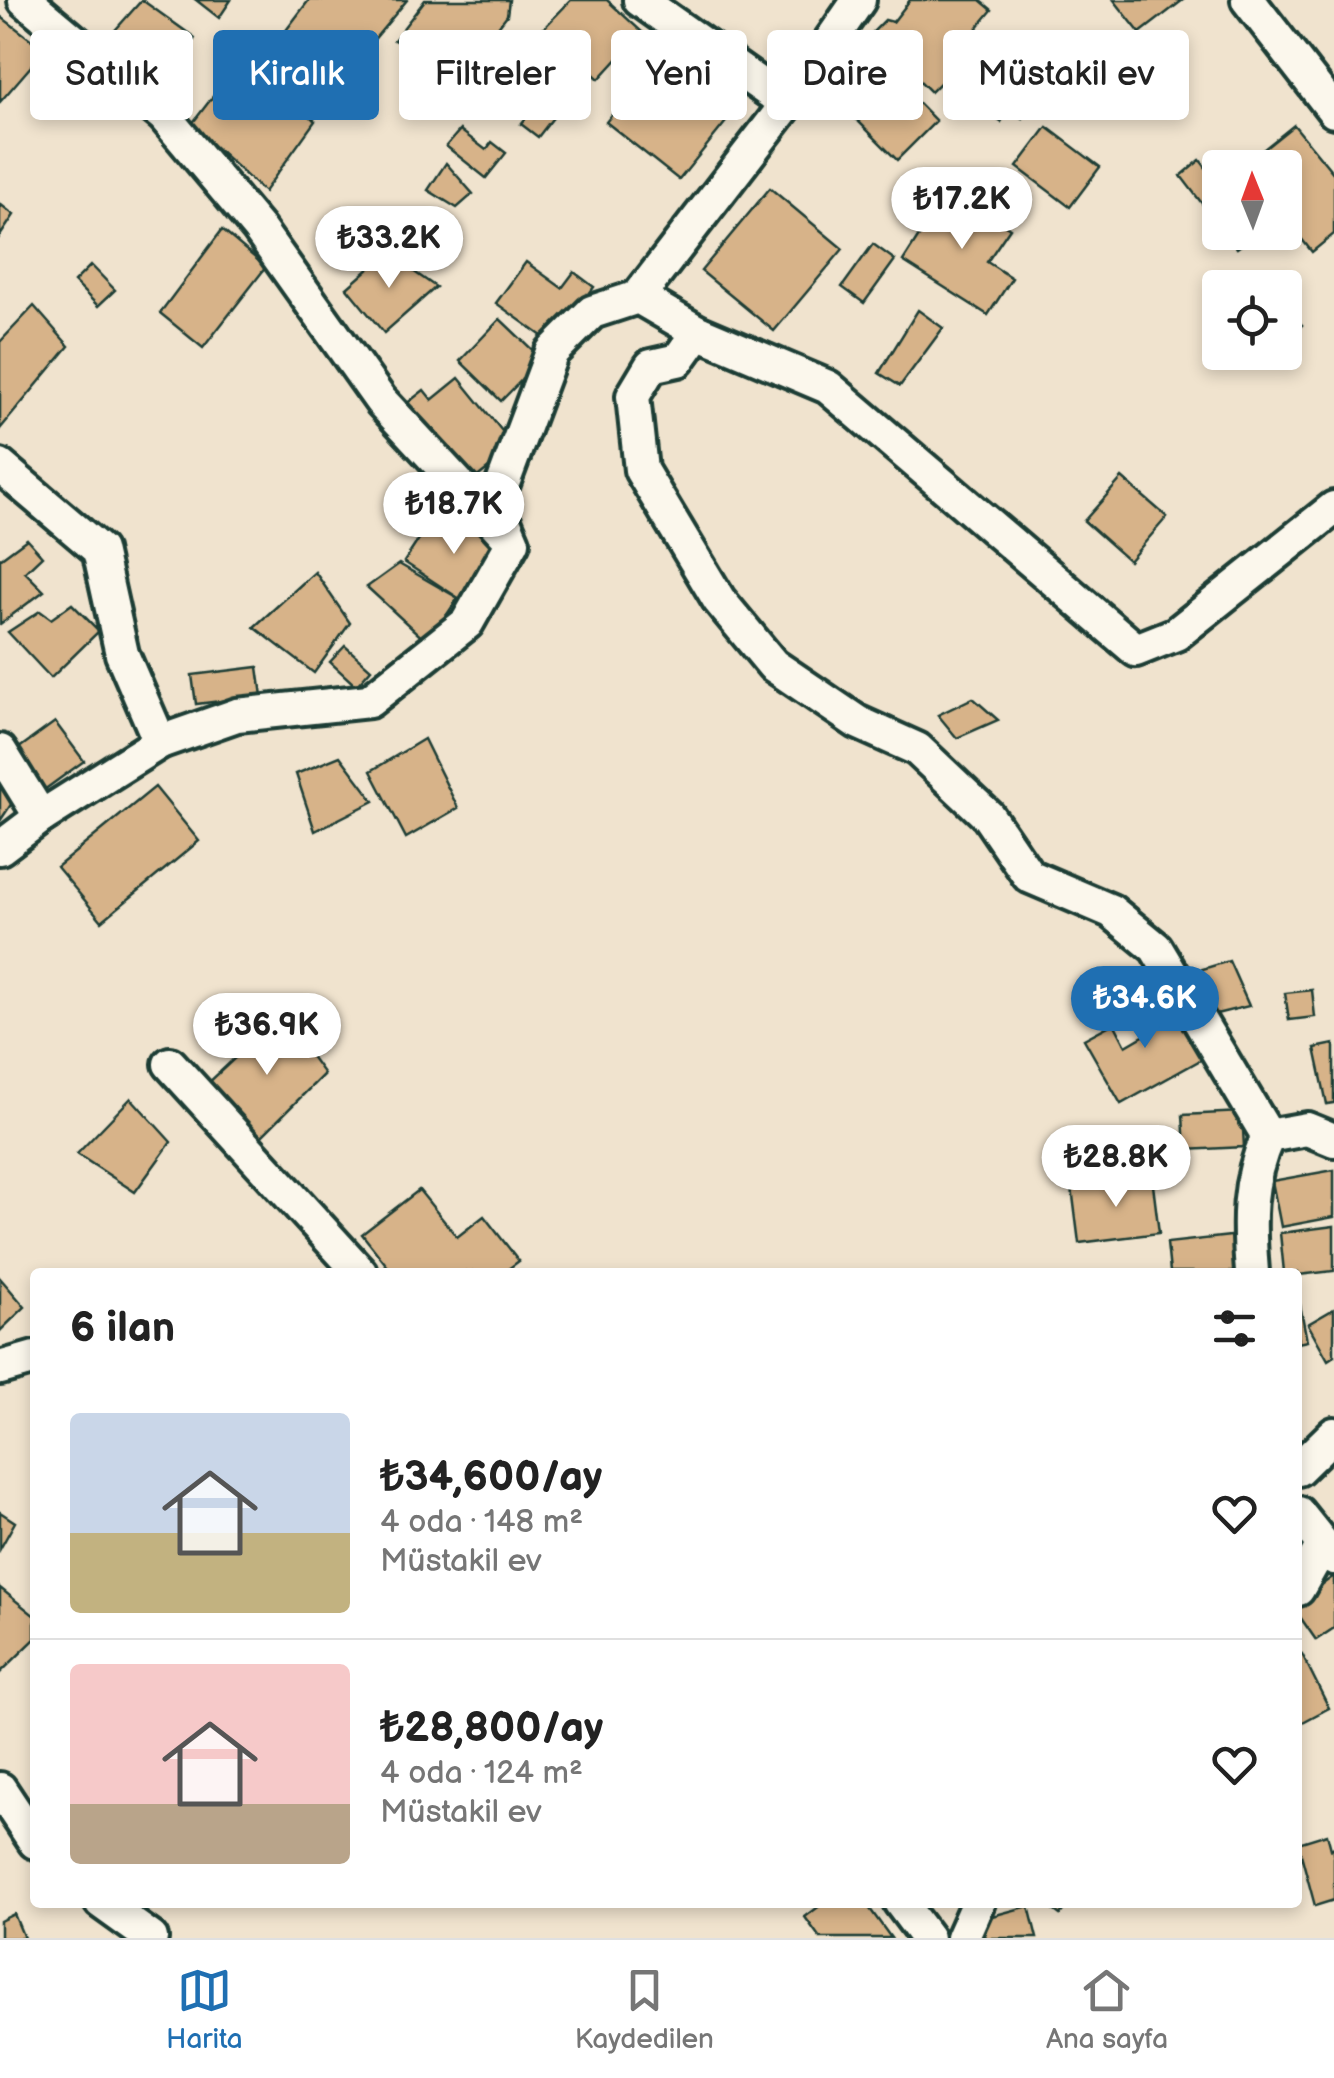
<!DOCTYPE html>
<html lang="tr">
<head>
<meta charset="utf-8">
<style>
	:root { --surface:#fff; --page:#f2f2f2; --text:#222; --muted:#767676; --line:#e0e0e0; --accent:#1f6fb2 }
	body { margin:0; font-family:"Balsamiq Sans",sans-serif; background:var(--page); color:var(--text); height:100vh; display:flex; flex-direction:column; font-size:38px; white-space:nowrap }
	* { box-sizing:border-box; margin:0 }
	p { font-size:32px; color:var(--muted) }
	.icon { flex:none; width:55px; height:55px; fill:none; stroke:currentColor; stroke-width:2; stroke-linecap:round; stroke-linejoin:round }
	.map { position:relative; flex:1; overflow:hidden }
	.side { position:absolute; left:30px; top:1268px; width:1272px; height:640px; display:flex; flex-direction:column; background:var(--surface); border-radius:10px; box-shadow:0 5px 15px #0003 }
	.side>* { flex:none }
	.banner { position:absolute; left:30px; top:30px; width:1275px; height:90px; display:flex; gap:20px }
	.needle { width:65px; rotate:359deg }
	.buttons { position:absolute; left:1202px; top:150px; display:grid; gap:20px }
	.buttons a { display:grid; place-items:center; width:100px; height:100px; border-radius:10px; background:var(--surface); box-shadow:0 5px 15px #0003; font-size:50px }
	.price { position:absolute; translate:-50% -85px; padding:0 22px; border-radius:35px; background:#fff; color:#222; font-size:32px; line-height:65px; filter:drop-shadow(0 2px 5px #0008) }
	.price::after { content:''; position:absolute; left:50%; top:60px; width:30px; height:22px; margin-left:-15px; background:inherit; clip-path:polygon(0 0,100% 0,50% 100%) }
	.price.selected { background:var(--accent); color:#fff }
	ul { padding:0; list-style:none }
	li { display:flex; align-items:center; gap:30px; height:250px; padding:0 40px }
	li+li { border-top:2px solid var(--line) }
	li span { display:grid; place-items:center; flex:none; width:280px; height:200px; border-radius:10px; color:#555 }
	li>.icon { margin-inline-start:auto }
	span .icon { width:120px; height:120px; fill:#fffc; stroke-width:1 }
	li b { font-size:42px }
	h2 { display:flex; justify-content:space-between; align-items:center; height:120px; padding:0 40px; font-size:42px }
	.tag { padding:0 35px; border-radius:10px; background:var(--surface); box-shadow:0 5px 15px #0003; font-size:35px; line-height:90px }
	.tag.selected { background:var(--accent); color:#fff }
	.dock { display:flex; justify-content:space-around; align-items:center; height:140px; border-top:2px solid var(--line); background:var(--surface); font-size:28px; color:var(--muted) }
	.dock a { display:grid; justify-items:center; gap:5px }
	.dock .selected { color:var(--accent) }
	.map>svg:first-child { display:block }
	.building { fill:#d7b389; stroke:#1f3d34; stroke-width:2.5 }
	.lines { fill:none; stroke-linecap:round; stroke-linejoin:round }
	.minor-casing { stroke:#1f3d34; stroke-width:40 }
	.minor { stroke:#fbf7ec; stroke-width:32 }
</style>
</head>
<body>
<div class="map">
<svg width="1334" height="1938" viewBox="0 0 1334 1938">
	<rect width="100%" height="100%" fill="#f0e3ce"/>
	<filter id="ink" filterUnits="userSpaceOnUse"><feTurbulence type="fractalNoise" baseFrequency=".01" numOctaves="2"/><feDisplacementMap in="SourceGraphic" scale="20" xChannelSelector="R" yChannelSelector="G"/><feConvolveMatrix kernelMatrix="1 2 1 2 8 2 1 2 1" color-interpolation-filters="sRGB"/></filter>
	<g filter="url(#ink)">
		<!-- building -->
		<g class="building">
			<path d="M142,0l53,38 -25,47 -61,-48z"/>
			<path d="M196,0h35l-12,18z"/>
			<path d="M309,0h98l-65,78 -58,-45z"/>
			<path d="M425,0h84l-2,15 -47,61 -66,-36z"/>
			<path d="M571,0h36l35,32 -43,47 -55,-51z"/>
			<path d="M910,0h70l12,10 -45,54 4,8 -20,20 -59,-59 13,-13 8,2z"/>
			<path d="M1114,0h69l-43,33z"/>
			<path d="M0,16l45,34 -45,52z"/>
			<path d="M989,49l55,37 -22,32 -13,-8 -8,12 -35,-23 17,-26 -8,-5z"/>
			<path d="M674,50l14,11 -5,7 2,20 21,11 25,-7 11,10 -63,78 -73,-58 55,-68 8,2z"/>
			<path d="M241,60l16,17 9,-5 49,49 -51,71 -73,-67z"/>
			<path d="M880,64l56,57 -39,39 -57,-57z"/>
			<path d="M546,93l16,13 -24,31 -17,-13z"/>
			<path d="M1294,125l40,49v60l-22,18 -27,-34v-50l-42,-2z"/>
			<path d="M1047,127l53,40 -30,40 -53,-40z"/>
			<path d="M460,130l26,20 6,-8 14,11 -20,25 -40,-32z"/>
			<path d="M1200,160l20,26v41l-39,-51z"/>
			<path d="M446,163l27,31 -16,14 -29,-18z"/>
			<path d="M770,188l73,61 -69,82 -73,-60z"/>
			<path d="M949,189l61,39 -23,34 25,16 -24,37 -85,-54z"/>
			<path d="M0,204l14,11 -14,21z"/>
			<path d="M222,230l44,37 -63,81 -43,-35z"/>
			<path d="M1225,232h32v1l-20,15z"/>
			<path d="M873,244l22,16 -31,43 -22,-16z"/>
			<path d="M387,253l49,34 -52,46 -37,-45z"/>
			<path d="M526,262l36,26 12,-16 20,15 -41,57 -57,-41z"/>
			<path d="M91,265l24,25 -17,16 -24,-24z"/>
			<path d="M34,306l35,40 -69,83v-87z"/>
			<path d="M1285,308l17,17 -17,16z"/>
			<path d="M918,310l25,18 -43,58 -21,-13z"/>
			<path d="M500,319l42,40 -41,42 -41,-40z"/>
			<path d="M459,378l56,69 -45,36 -69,-75 23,-18 8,10z"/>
			<path d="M1122,478l45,39 -38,44 -45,-40z"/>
			<path d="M463,519l38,25 -38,57 -59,-39 17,-26z"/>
			<path d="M27,539l15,17 -17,16 19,19 -44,33v-65z"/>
			<path d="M399,564l59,34 -30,45 -61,-56z"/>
			<path d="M315,572l35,51 -36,50 -60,-46z"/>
			<path d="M72,604l27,27 -48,47 -43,-46 32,-21 11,8z"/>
			<path d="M345,646l26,23 -15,17 -26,-24z"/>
			<path d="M258,667l4,29 -66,8 -4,-29z"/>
			<path d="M973,698l25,22 -41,18 -19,-23z"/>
			<path d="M55,722l29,39 -40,29 -29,-39z"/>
			<path d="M424,739l34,69 -52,30 -35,-67z"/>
			<path d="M340,756l34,45 -59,30 -19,-57z"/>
			<path d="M0,774l16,23 -16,24z"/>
			<path d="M155,787l44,54 -97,80 -45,-54z"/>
			<path d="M1229,961l20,45 -33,8 -20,-43z"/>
			<path d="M1312,990l3,27 -26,3 -4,-27z"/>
			<path d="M1168,995l36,63 -83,46 -37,-65 30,-16 12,23 24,-14 -12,-21z"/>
			<path d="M281,1015l43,59 -65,65 -53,-54z"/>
			<path d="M1334,1044v59l-7,1 -12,-56z"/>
			<path d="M131,1098l40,44 -36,50 -58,-38z"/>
			<path d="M1242,1112l2,35 -59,3 -2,-35z"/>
			<path d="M1334,1170v47l-53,10 -9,-46z"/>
			<path d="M1152,1177l7,56 -80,10 -7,-55z"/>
			<path d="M419,1190l38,47 27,-21 35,45 -15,11h-112l-30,-38z"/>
			<path d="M1334,1226v45l-36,4v-3h-14l-4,-39z"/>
			<path d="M1240,1235l4,37h-74l-3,-29z"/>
			<path d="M0,1278l25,29 -25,24z"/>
			<path d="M1298,1294l9,47 -9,2z"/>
			<path d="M1334,1309v47l-6,4 -20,-36z"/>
			<path d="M0,1512l15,10 -15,27z"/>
			<path d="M1334,1576v52l-18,12 -18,-26v-12z"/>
			<path d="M0,1588l35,28v23l-35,34z"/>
			<path d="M1302,1654l27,54 -30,16 -1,-68z"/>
			<path d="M1327,1834l4,15 3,-2v53l-19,6 -17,-63z"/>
			<path d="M825,1902h40l26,36h-71l-15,-21z"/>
			<path d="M1043,1902h26l-9,13z"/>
			<path d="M1029,1906l8,32h-51l-5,-19z"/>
			<path d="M14,1914l10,24h-24v-17z"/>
		</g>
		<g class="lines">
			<!-- minor casing -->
			<g class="minor-casing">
				<g id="minor">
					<path d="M25,0l139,116 94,112 123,173 123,132"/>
					<path d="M640,0l147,104"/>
					<path d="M1248,0l86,111"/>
					<path d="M638,297l149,-193 72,-104"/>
					<path d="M698,332l-20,28 -27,6 -18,30 8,74 78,130 54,65 84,57 60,27 71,67 41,60 82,35 45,37 112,188"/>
					<path d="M0,466l99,84 23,104 38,88"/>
					<path d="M0,751l41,66"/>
					<path d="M0,848l41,-31 119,-75 77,-27 132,-14 98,-78 46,-81 -17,-40 56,-150 40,-40 46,-15 60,35 130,55 308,263 40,-16 158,-126"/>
					<path d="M170,1064l190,208"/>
					<path d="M1252,1272c-4,-49 -5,-90 16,-136l39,-7 27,11"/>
					<path d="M0,1368l35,-10"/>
					<path d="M1298,1469l36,-35"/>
					<path d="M1298,1513l36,45"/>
					<path d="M1298,1589l25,-44"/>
					<path d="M0,1789l35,53"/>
					<path d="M101,1902l50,36"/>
					<path d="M900,1902l27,36"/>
					<path d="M962,1938l16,-36"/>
				</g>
			</g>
			<!-- minor -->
			<use href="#minor" class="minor"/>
		</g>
	</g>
</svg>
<div class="buttons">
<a><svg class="needle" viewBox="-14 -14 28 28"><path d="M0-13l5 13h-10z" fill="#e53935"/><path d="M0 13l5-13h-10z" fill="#767676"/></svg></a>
<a><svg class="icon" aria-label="locate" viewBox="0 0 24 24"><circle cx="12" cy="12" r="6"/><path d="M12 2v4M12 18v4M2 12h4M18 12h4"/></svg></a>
</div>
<b class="price" style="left:962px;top:252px">₺17.2K</b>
<b class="price" style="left:389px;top:291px">₺33.2K</b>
<b class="price" style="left:454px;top:557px">₺18.7K</b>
<b class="price selected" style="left:1145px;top:1051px">₺34.6K</b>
<b class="price" style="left:267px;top:1078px">₺36.9K</b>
<b class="price" style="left:1116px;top:1210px">₺28.8K</b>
<div class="banner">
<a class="tag">Satılık</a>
<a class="tag selected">Kiralık</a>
<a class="tag">Filtreler</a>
<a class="tag">Yeni</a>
<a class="tag">Daire</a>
<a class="tag">Müstakil ev</a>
</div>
<section class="side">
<h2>6 ilan<svg class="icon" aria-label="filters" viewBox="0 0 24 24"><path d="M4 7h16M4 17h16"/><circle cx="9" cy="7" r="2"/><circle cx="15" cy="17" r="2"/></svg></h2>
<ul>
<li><span style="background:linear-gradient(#c9d6e8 60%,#c2b280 0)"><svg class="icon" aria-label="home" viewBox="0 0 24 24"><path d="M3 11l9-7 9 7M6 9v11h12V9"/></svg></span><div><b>₺34,600/ay</b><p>4 oda · 148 m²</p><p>Müstakil ev</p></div><svg class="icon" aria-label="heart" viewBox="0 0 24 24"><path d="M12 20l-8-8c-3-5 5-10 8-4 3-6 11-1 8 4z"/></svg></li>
<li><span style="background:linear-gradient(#f6c9c9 70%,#b9a48a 0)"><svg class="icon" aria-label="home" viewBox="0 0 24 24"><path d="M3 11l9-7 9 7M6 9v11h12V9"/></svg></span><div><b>₺28,800/ay</b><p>4 oda · 124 m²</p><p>Müstakil ev</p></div><svg class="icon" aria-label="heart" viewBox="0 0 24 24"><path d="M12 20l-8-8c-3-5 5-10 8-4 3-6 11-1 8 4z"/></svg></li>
</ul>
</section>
</div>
<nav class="dock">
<a class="selected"><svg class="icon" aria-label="map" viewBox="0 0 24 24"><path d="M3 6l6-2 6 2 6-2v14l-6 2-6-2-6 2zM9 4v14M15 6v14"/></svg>Harita</a>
<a><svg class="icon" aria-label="saved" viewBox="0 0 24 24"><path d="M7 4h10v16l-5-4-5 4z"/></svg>Kaydedilen</a>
<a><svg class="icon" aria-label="home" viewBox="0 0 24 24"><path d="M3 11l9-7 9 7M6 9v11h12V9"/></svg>Ana sayfa</a>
</nav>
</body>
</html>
